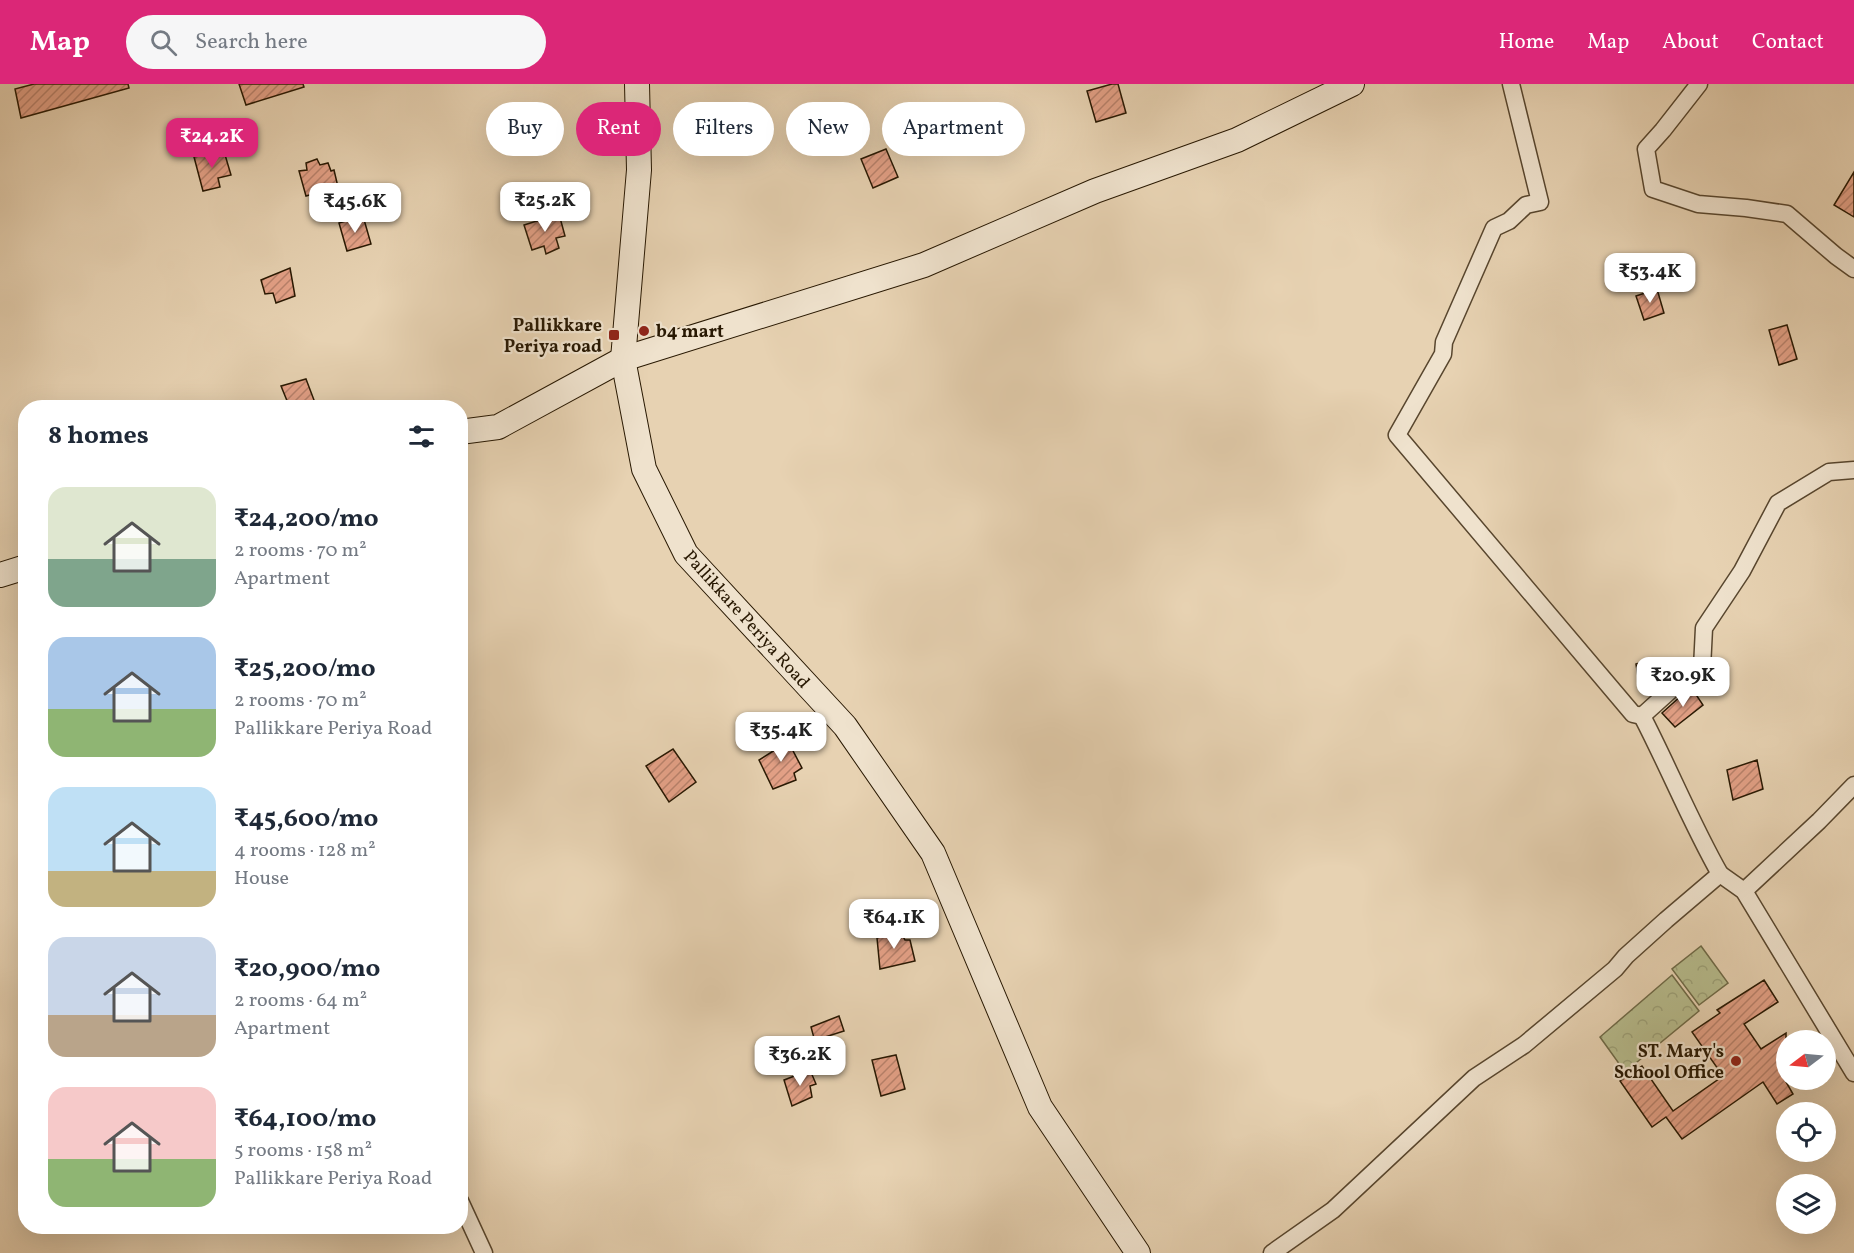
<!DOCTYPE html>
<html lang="en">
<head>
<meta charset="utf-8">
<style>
	:root { --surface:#fff; --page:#f6f6f7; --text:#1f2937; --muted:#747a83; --accent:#db2777 }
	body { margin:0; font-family:Vollkorn,serif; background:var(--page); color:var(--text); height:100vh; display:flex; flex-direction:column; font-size:22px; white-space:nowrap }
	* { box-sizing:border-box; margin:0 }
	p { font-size:20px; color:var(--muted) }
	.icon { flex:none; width:33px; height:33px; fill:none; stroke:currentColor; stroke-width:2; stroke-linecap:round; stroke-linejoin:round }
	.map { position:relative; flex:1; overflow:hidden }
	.details { position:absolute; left:18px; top:316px; width:450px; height:834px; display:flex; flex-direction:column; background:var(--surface); border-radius:24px; box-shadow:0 6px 24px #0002 }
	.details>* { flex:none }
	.hud { position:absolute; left:486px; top:18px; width:570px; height:54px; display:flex; gap:12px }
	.needle { width:39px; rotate:254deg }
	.buttons { position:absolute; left:1776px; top:946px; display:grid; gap:12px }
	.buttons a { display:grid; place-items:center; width:60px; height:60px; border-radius:50%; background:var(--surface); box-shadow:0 6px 24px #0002; font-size:30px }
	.price { position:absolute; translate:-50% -51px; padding:0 14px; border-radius:12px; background:#fff; color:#222; font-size:20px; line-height:39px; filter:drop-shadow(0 2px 3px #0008) }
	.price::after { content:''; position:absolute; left:50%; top:36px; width:18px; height:14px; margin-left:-9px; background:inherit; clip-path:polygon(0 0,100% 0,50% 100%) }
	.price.current { background:var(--accent); color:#fff }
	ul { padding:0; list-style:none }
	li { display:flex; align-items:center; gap:18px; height:150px; padding:0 30px }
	li span { display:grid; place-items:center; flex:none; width:168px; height:120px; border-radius:18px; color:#555 }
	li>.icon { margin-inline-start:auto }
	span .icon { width:72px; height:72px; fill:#fffc; stroke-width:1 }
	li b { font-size:26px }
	h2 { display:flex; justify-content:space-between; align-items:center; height:72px; padding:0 30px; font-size:26px }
	.pill { padding:0 21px; border-radius:27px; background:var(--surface); box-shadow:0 6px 24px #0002; font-size:21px; line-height:54px }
	.pill.current { background:var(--accent); color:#fff }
	header { display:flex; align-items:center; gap:36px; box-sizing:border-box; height:84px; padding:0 30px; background:var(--accent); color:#fff }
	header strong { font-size:28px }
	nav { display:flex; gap:33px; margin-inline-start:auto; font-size:21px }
	.search { width:420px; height:54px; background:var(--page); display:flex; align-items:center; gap:15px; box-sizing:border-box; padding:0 21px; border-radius:33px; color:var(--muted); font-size:22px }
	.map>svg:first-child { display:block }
	.park { fill:url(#park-crowns); stroke:#6f6a47; stroke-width:1.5 }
	.building { fill:url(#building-hatch); stroke:#281802; stroke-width:1.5 }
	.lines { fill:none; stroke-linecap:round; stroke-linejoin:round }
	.street-casing { stroke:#58462e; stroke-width:19 }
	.secondary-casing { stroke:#281802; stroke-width:26 }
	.street { stroke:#efe2cd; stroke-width:16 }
	.secondary { stroke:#efe2cd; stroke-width:24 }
	.poi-dot { fill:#8f2418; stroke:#efe2cd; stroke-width:2 }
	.labels { text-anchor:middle; stroke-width:4.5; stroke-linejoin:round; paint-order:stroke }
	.poi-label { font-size:18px; font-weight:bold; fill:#281802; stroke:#efe2cd; text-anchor:end }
	.street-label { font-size:18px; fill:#281802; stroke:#efe2cd }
</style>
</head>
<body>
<header>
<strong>Map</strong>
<div class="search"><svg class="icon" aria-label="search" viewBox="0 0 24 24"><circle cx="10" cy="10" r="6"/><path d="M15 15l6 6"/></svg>Search here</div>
<nav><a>Home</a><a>Map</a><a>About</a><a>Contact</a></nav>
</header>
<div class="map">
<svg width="1854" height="1169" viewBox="0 0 1854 1169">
	<defs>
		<pattern id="park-crowns" width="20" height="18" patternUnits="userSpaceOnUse" patternTransform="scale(1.5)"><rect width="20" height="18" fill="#b6bb8c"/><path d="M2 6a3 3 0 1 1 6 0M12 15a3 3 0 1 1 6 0" fill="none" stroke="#9ca077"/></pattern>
		<pattern id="building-hatch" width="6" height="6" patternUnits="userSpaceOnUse" patternTransform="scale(1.5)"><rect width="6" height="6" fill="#e4a187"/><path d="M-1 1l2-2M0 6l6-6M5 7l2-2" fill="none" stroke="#b9826c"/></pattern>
	</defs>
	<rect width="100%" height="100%" fill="#e7d2b2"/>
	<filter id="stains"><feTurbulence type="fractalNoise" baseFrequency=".00333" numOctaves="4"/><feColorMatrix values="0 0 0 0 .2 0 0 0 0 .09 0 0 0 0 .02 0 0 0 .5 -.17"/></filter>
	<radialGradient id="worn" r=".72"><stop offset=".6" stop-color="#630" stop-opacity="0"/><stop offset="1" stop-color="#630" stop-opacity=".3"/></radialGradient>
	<!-- park -->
	<g class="park">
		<path d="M1701,862l27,37 -29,22 -27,-36z"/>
		<path d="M1672,891l27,36 -74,61 -25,-35z"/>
	</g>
	<!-- building -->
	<g class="building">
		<path d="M34,0h94l1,4 -108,30 -6,-29z"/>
		<path d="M239,0h64l1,3 -58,18z"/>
		<path d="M1112,0h6l8,29 -30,9 -9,-31z"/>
		<path d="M223,64l8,27 -13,3 2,9 -17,4 -9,-34z"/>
		<path d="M886,65l12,28 -25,11 -12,-29z"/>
		<path d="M317,75l3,6 8,-2 3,8 3,-1 4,17 -32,9 -7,-25 8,-1 -1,-7z"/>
		<path d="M1854,88v45l-20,-12z"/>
		<path d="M559,130l6,22 -9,2 3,10 -13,6 -2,-8 -12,4 -8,-25z"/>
		<path d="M363,132l8,28 -24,7 -8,-28z"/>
		<path d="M290,184l5,28 -19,7 -3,-10 -8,1 -4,-14z"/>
		<path d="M1657,205l7,24 -20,7 -8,-24z"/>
		<path d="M1787,241l10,34 -18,6 -10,-35z"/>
		<path d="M306,295l11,29h-27l-9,-22z"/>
		<path d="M1655,574l3,27 -18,5 -4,-26z"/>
		<path d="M1691,603l12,18 -28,22 -13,-14z"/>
		<path d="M779,640l23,44 -8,5 2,7 -23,9 -14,-29 19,-12z"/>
		<path d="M673,665l23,33 -27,20 -23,-36z"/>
		<path d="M1757,676l6,29 -30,11 -6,-30z"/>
		<path d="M900,847l5,9h5l5,21 -35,8 -3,-31z"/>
		<path d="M1764,896l14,22 -34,22 17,25 25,-16v39l-4,3 11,19 -16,10 -14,-22 -81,57 -16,-22 -14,10 -32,-46 22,-15 31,45 50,-35 -31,-44 28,-19 -3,-3z"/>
		<path d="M839,932l5,15 -19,6 5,25 -9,2 -10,-37z"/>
		<path d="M896,971l9,34 -24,7 -9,-36z"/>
		<path d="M810,986l6,14 -6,2 2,11 -20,9 -8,-26z"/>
	</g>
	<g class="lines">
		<!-- street casing -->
		<g class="street-casing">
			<g id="street">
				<path d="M1511,0l29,118 -14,3 -17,16 -15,7 -50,114 -1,12 -46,81 236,279 9,2"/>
				<path d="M1699,0l-36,46 -17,19 7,40 45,15 48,4 41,6 49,42 18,13"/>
				<path d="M1720,790l24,17 110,182"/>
				<path d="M1744,807l75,-70 35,-36"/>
				<path d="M460,1117l24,52"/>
				<path d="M1272,1169l61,-43 141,-132 50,-33 91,-76 11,-13 40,-36 54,-46c-29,-51 -51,-106 -78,-158l41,-37 19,-11 2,-40 38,-57 36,-68 51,-31 25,-2"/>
			</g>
		</g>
		<!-- secondary casing -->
		<g class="secondary-casing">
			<g id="secondary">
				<path d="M637,0l2,86 -16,189 21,110 42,85 159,172 88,127 107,254 98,146"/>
				<path d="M460,348l38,-5 125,-68 301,-94 171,-74 142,-51 115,-56"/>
				<path d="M0,491l26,-8"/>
			</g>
		</g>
		<!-- street -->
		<use href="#street" class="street"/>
		<!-- secondary -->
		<use href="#secondary" class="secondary"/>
	</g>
	<!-- markers -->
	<g class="poi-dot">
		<circle cx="644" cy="247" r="6"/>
		<rect x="608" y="245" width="12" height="12" rx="3"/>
		<circle cx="1736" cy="977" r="6"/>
	</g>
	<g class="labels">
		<!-- poi labels -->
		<g class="poi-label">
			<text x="602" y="247">Pallikkare<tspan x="602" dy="21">Periya road</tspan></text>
			<text x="656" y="253" text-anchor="start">b4 mart</text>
			<text x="1724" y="973">ST. Mary's<tspan x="1724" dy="21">School Office</tspan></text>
		</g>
		<!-- street labels -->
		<g class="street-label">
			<text transform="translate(747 535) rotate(48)" y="6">Pallikkare Periya Road</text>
		</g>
	</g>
	<rect width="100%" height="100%" filter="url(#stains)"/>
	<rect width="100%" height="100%" fill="url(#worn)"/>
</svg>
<div class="buttons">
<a><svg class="needle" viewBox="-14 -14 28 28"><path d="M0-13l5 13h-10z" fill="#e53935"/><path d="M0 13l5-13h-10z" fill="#747a83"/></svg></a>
<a><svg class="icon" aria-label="locate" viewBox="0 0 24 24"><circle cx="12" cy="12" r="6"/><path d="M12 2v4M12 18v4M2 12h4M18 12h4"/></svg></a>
<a><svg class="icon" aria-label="layers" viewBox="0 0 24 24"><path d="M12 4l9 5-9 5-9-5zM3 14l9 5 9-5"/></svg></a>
</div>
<b class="price current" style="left:212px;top:85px">₹24.2K</b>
<b class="price" style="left:545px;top:149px">₹25.2K</b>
<b class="price" style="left:355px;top:150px">₹45.6K</b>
<b class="price" style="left:1650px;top:220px">₹53.4K</b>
<b class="price" style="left:1683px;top:624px">₹20.9K</b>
<b class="price" style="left:781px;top:679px">₹35.4K</b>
<b class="price" style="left:894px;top:866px">₹64.1K</b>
<b class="price" style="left:800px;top:1003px">₹36.2K</b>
<div class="hud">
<a class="pill">Buy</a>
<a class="pill current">Rent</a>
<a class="pill">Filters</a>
<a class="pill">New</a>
<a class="pill">Apartment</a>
</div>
<section class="details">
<h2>8 homes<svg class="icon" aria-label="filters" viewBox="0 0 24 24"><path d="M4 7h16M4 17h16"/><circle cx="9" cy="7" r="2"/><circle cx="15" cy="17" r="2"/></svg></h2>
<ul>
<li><span style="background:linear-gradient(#dfe7d0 60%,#7fa58c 0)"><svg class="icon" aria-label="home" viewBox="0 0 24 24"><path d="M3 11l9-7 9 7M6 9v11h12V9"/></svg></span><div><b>₹24,200/mo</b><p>2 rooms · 70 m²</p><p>Apartment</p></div></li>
<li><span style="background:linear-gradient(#a9c7e8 60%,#8fb573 0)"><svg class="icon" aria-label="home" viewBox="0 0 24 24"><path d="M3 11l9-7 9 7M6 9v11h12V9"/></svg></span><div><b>₹25,200/mo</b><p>2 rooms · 70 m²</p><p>Pallikkare Periya Road</p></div></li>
<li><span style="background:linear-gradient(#bfe0f5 70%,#c2b280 0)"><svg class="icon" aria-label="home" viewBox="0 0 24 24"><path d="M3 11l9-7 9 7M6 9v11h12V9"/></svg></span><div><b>₹45,600/mo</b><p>4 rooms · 128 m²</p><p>House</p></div></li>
<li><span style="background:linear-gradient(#c9d6e8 65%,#b9a48a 0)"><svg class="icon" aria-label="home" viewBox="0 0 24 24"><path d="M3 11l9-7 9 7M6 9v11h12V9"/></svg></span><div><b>₹20,900/mo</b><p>2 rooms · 64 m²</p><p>Apartment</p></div></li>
<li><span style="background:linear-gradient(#f6c9c9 60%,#8fb573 0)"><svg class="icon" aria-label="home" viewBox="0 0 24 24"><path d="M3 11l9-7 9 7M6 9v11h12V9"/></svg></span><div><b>₹64,100/mo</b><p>5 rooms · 158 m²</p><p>Pallikkare Periya Road</p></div></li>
</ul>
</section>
</div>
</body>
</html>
